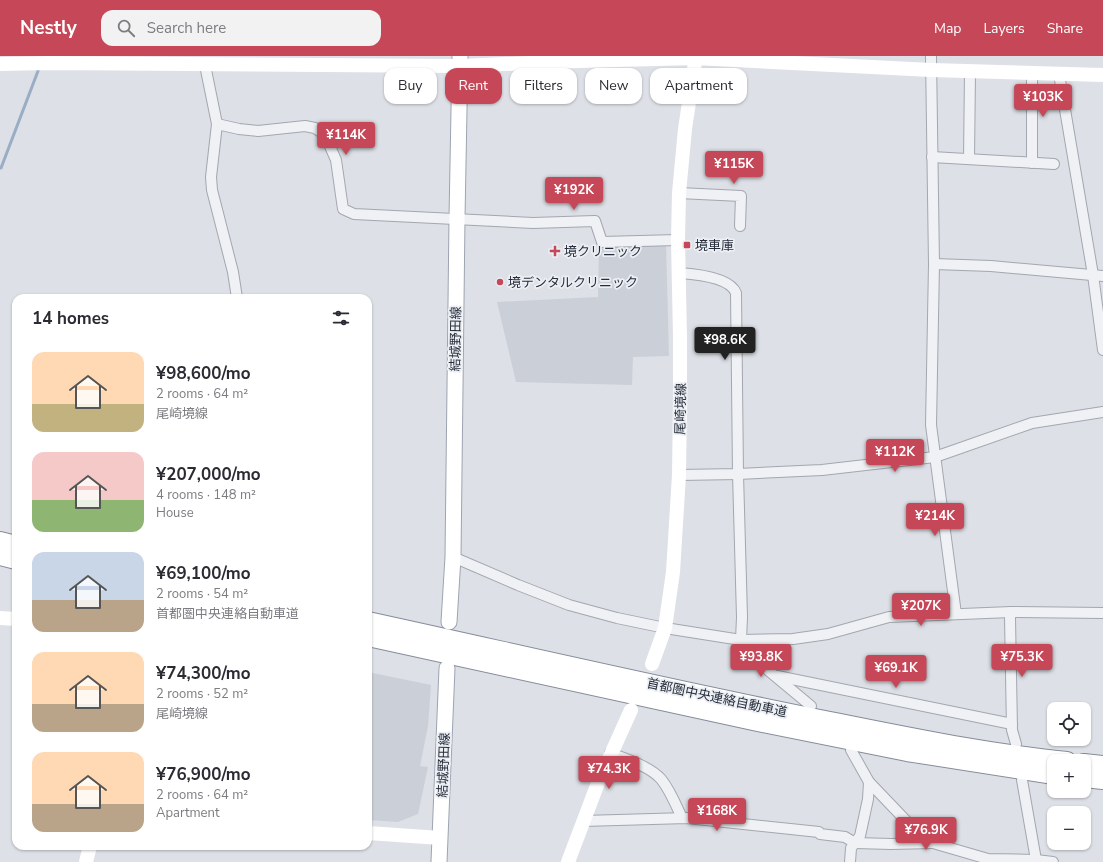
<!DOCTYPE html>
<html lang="en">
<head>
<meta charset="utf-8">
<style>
	:root { --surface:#fff; --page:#f2f2f3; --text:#2b2b33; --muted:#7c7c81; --accent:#c64758 }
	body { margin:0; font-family:"Nunito Sans","Noto Sans JP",sans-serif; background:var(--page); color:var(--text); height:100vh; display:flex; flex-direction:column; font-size:15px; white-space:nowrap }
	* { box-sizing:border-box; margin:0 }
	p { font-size:13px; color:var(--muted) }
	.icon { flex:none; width:22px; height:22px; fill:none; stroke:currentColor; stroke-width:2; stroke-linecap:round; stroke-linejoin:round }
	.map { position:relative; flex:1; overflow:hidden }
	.side { position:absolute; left:12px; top:238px; width:360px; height:556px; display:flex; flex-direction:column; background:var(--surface); border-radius:12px; box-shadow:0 1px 3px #0004 }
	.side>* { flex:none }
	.top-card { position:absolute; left:384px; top:12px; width:380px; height:36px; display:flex; gap:8px }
	.tools { position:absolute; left:1047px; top:646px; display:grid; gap:8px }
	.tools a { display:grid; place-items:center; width:44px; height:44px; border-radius:8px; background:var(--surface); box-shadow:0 1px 3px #0004; font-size:20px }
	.price { position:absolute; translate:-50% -34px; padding:0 9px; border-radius:4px; background:var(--accent); color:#fff; font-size:13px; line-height:26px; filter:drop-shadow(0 1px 2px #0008) }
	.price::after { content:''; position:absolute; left:50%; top:24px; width:12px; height:9px; margin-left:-6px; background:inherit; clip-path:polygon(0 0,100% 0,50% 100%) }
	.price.selected { background:#222; color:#fff }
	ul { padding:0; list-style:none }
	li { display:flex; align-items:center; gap:12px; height:100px; padding:0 20px }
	li span { display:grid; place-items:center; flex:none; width:112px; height:80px; border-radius:12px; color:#555 }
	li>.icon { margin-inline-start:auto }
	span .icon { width:48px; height:48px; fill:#fffc; stroke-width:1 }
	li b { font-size:17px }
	h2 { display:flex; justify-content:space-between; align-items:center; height:48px; padding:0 20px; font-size:17px }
	.tag { padding:0 14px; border-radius:12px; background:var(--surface); box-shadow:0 1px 3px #0004; font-size:14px; line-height:36px }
	.tag.selected { background:var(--accent); color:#fff }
	header { display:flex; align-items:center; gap:24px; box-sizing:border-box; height:56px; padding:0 20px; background:var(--accent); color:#fff }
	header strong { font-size:19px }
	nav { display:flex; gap:22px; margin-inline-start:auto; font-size:14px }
	.search { width:280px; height:36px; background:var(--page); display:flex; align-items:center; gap:10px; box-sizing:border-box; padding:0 14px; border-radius:12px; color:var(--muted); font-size:15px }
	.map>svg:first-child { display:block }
	.built { fill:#cbcfd7 }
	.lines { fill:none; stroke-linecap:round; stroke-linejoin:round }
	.stream { stroke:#99adc4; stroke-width:3 }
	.street-casing { stroke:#a3a7af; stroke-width:12 }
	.primary-casing { stroke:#9da4b1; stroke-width:17 }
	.highway-casing { stroke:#858d9b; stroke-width:20 }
	.street { stroke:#eff1f4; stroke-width:10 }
	.secondary { stroke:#fff; stroke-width:14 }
	.primary { stroke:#fff; stroke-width:15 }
	.highway { stroke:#fff; stroke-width:18 }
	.poi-dot { fill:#c64758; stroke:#eceff4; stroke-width:1.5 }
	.labels { text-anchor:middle; stroke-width:3.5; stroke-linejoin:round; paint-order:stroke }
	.poi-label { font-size:13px; fill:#272e3b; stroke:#eceff4; text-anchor:start }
	.street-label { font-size:13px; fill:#272e3b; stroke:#eceff4 }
</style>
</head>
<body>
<header>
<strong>Nestly</strong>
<div class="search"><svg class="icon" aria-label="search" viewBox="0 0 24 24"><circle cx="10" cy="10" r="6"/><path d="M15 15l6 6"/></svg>Search here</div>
<nav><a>Map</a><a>Layers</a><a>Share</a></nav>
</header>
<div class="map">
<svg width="1103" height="806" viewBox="0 0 1103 806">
	<rect width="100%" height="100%" fill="#dde0e6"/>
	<!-- built -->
	<g class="built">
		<path d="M666,188l3,112 -36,1 -1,28 -116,-3 -19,-80 101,-5 1,-52z"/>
		<path d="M368,616l63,13 -3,41 -8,40 8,1 -10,47 -20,8 -30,-2z"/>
	</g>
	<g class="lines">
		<!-- stream -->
		<path class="stream" d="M1,112l37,-97"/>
		<!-- street casing -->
		<g class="street-casing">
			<g id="street">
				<path d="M931,0l3,208 -3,161 25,189"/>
				<path d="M205,9l12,59 -6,53 1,13 21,82 4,26"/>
				<path d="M1032,17v90"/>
				<path d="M1059,18l34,201 10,75"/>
				<path d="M217,68l22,5 19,2 47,-5 10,2 10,7 11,25 7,49 11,5 179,9 62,-2 7,21 76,-2"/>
				<path d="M932,101l122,7"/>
				<path d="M969,103l1,-88"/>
				<path d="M679,137l62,3 -1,30"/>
				<path d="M934,208l57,2 112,10"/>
				<path d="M680,217c14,1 50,4 56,20l2,181 4,143 -1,23 -2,6 72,60"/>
				<path d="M679,419l59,-1 84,-4 113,-13 97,-34 71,-11"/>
				<path d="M453,501l65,28 51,20 48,13 48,10 76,12 52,-1 35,-5 61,-17 122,-5 92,1"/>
				<path d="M1011,556l-1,6 2,112 4,14"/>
				<path d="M777,620l235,48"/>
				<path d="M851,694l18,32 43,45 21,16 55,16 48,1 17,2"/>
				<path d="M610,697c16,6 39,13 51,26 9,11 15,26 21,39"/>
				<path d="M1022,724l14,80"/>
				<path d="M583,765l104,-3 132,14 1,2 25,3 10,6 36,1 42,-1"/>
				<path d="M850,806l1,-14 9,-12 8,-37 1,-17"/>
			</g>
		</g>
		<!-- primary casing -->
		<g class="primary-casing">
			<g id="primary">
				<path d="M449,566l4,-65 4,-339 3,-162"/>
				<path d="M439,806l8,-194"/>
			</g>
		</g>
		<!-- highway casing -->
		<g class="highway-casing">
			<g id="highway">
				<path d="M0,485l16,4"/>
				<path d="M0,500l16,4"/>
				<path d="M368,565c151,33 301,68 452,98 82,16 164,34 247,42"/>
				<path d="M368,581l385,84 154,31 147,23"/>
				<path d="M1084,707l19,2"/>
				<path d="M1084,722l19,2"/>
			</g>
		</g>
		<!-- street -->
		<use href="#street" class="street"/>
		<!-- secondary -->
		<g class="secondary">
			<path d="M0,8l50,-1 410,3 117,-5 119,-3 235,12 172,5"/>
			<path d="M0,562l16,1"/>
			<path d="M652,608l13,-36 8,-56 6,-97 1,-71v-67l-2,-97 1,-47 6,-64 11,-73"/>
			<path d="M368,777l72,5"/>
			<path d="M86,806l4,-16"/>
			<path d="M568,806l30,-79 33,-73"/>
		</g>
		<!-- primary -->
		<use href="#primary" class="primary"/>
		<!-- highway -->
		<use href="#highway" class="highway"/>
	</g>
	<!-- markers -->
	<g class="poi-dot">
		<rect x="683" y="185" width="8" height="8" rx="2"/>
		<path d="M553 189h4v4h4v4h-4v4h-4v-4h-4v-4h4z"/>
		<circle cx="500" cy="226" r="4"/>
	</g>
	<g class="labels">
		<!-- poi labels -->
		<g class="poi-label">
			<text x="695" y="194">境車庫</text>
			<text x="564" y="200">境クリニック</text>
			<text x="508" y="231">境デンタルクリニック</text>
		</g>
		<!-- street labels -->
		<g class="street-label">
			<text transform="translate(455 283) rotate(-89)" y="5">結城野田線</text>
			<text transform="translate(680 353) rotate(-89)" y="5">尾崎境線</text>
			<text transform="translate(717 641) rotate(12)" y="5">首都圏中央連絡自動車道</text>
			<text transform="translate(443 709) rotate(-88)" y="5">結城野田線</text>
		</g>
	</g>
</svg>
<div class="tools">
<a><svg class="icon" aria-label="locate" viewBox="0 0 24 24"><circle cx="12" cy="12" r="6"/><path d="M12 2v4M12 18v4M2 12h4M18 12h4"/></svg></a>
<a>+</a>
<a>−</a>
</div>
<b class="price" style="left:1043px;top:62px">¥103K</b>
<b class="price" style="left:346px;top:100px">¥114K</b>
<b class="price" style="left:734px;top:129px">¥115K</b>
<b class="price" style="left:574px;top:155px">¥192K</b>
<b class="price selected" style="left:725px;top:305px">¥98.6K</b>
<b class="price" style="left:895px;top:417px">¥112K</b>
<b class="price" style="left:935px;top:481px">¥214K</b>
<b class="price" style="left:921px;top:571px">¥207K</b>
<b class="price" style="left:761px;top:622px">¥93.8K</b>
<b class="price" style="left:1022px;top:622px">¥75.3K</b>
<b class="price" style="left:896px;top:633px">¥69.1K</b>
<b class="price" style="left:609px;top:734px">¥74.3K</b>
<b class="price" style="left:717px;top:776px">¥168K</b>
<b class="price" style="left:926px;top:795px">¥76.9K</b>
<div class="top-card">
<a class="tag">Buy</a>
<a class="tag selected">Rent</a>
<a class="tag">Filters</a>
<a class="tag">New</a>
<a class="tag">Apartment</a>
</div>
<section class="side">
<h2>14 homes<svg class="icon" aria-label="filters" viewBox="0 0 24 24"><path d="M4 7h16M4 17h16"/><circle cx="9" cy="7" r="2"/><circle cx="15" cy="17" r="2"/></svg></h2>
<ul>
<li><span style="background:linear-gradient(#ffd9b3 65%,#c2b280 0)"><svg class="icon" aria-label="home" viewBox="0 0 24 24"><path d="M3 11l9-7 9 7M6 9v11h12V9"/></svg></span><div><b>¥98,600/mo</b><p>2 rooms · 64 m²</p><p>尾崎境線</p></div></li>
<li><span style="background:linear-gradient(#f6c9c9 60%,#8fb573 0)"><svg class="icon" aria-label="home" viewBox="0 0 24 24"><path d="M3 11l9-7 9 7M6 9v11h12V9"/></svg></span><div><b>¥207,000/mo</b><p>4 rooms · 148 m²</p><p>House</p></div></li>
<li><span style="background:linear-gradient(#c9d6e8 60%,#b9a48a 0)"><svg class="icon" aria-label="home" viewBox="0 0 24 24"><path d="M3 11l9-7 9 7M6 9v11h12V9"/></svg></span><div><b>¥69,100/mo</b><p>2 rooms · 54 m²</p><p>首都圏中央連絡自動車道</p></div></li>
<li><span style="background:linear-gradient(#ffd9b3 65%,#b9a48a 0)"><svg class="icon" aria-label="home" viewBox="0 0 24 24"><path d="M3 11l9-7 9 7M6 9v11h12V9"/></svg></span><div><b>¥74,300/mo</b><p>2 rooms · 52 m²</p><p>尾崎境線</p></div></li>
<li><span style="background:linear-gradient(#ffd9b3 65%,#b9a48a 0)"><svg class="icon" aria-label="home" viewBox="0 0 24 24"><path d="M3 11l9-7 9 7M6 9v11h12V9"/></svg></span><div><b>¥76,900/mo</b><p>2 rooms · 64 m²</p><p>Apartment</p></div></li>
</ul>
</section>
</div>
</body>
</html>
